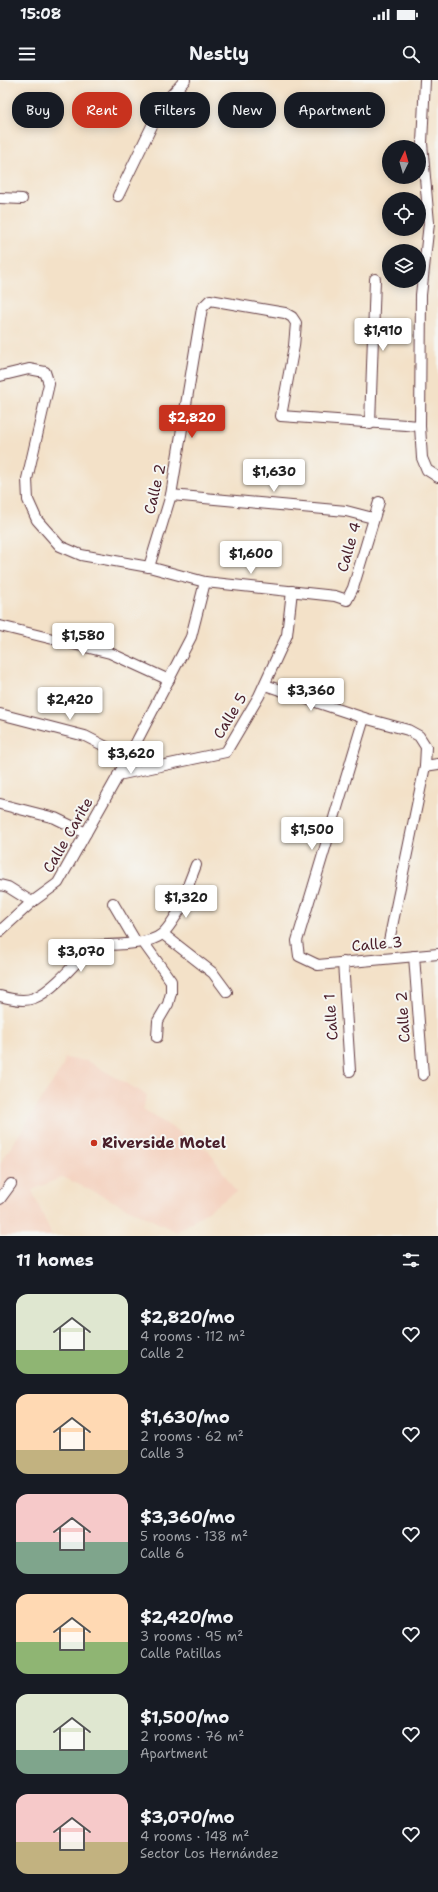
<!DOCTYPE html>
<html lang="en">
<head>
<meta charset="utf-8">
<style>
	:root { --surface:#171b24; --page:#20242c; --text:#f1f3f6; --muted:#9ea1a6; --accent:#c8321e }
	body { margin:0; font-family:"Shantell Sans",sans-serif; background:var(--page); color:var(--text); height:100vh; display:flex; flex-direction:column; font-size:15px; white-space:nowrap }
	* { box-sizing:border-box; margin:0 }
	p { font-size:13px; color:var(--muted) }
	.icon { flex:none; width:22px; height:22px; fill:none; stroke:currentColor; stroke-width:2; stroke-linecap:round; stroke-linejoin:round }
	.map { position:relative; height:1156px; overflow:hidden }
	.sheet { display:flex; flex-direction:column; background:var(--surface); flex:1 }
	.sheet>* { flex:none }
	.banner { position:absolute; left:12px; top:12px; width:414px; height:36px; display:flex; gap:8px }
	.needle { width:26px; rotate:5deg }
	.fabs { position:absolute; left:382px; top:60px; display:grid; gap:8px }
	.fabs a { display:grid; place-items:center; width:44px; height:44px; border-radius:50%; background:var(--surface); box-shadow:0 2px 10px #0003; font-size:20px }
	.price { position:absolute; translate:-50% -34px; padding:0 9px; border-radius:4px; background:#fff; color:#222; font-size:13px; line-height:26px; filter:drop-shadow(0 1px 2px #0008) }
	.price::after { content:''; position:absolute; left:50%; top:24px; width:12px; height:9px; margin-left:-6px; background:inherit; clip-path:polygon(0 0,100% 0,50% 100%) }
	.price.active { background:var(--accent); color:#fff }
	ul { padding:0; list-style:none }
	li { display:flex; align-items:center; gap:12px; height:100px; padding:0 16px }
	li span { display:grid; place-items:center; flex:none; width:112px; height:80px; border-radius:12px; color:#555 }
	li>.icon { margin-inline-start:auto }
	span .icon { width:48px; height:48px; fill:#fffc; stroke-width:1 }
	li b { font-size:17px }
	h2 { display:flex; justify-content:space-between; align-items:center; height:48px; padding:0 16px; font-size:17px }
	.chip { padding:0 14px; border-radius:16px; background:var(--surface); box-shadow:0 2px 10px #0003; font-size:14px; line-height:36px }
	.chip.active { background:var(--accent); color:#fff }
	.status { display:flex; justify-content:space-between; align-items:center; height:28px; padding:0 20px; background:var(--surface); direction:ltr }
	.status svg { height:11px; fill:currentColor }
	header { display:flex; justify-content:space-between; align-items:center; height:52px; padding:0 16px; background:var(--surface); font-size:18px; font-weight:700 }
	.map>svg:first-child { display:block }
	.built { fill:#f4d3c1 }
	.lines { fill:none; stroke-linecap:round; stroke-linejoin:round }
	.street-casing { stroke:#633c43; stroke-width:12 }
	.street { stroke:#fff; stroke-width:10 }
	.poi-dot { fill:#c8321e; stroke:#f6f6f2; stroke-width:1.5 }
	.labels { text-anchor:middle; stroke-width:4; stroke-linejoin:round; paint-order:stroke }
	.street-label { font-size:15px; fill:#4a1f2b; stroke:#f6f6f2 }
	.poi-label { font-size:15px; font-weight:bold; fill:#4a1f2b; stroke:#f6f6f2; text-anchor:start }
</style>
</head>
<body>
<div class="status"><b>15:08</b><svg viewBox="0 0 49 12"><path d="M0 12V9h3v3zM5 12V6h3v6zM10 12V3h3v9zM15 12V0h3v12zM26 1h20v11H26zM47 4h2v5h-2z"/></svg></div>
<header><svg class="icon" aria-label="menu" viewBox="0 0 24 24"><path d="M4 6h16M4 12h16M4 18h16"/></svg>Nestly<svg class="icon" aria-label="search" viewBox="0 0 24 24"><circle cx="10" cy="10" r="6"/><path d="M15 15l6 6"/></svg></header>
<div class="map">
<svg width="438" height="1156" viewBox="0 0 438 1156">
	<rect width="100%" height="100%" fill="#f6f6f2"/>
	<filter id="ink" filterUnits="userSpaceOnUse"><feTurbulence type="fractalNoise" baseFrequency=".025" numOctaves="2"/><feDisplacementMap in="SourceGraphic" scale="8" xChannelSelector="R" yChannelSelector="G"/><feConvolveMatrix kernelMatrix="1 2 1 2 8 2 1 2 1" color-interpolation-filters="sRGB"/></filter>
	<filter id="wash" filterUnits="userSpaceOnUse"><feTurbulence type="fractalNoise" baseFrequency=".012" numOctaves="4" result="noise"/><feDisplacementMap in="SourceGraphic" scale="16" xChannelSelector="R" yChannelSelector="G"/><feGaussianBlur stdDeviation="0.9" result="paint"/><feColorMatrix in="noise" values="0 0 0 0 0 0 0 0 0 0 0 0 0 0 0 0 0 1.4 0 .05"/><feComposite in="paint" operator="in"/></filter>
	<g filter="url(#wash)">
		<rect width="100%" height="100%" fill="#f3e1c8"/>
		<!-- built -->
		<path class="built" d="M65,978l22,3 60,34 -4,14 66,42 27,41 -59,40 -114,-55 -31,13 20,46h-52v-72l63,-98z"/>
	</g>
	<g filter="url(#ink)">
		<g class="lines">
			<!-- street casing -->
			<g class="street-casing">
				<g id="street">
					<path d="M425,0l-3,63 7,80 -8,72 -1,131 2,32 5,12 11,7"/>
					<path d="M118,116l44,-91 23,-25"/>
					<path d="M0,118l22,1"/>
					<path d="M0,296l29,-7 16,3 4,12 -22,95 1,21 9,20 23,26 21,9 68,12 56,15 130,14 12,4 6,-12 26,-86"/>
					<path d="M370,344l5,-145"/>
					<path d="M171,415l175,16 27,7"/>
					<path d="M149,487l22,-72 31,-187 8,-8 75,13 7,4 4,6 -2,23 -13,70 139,10"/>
					<path d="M0,546l110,27 59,27"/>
					<path d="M265,605l99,33 44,12 11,6 7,11 -1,19 -36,175"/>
					<path d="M0,634l85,22 43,22"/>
					<path d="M364,638l-67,223 2,15 19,9 120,-11"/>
					<path d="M425,686l13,-2"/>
					<path d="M118,695l108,-23 33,-56 28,-61 5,-44"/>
					<path d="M0,724l55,14 31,15"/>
					<path d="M0,805l8,2 24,15"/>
					<path d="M187,818l2,-15 7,-18"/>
					<path d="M113,823l23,39"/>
					<path d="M0,851l32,-29 26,-19 70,-125 63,-121 14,-55"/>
					<path d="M163,854l50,39 14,19"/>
					<path d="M143,862l28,39v12l-3,11 -10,17 -1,16"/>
					<path d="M414,876l9,119"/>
					<path d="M343,882l7,109"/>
					<path d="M0,916c10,3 24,6 34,2 20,-8 43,-37 58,-52 18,-2 56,0 70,-12 9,-7 18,-26 25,-36h19"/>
					<path d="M0,1119l11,-15"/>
				</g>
			</g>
			<!-- street -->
			<use href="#street" class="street"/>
		</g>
	</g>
	<!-- markers -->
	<circle class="poi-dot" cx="94" cy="1063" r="4"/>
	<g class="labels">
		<!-- street labels -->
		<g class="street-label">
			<text transform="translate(155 409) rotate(-77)" y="5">Calle 2</text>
			<text transform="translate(349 467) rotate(-74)" y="5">Calle 4</text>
			<text transform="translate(230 636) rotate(-59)" y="5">Calle 5</text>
			<text transform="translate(68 755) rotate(-60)" y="5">Calle Carite</text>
			<text transform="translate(377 864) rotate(-5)" y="5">Calle 3</text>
			<text transform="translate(331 937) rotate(-94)" y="5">Calle 1</text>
			<text transform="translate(403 937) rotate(-94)" y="5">Calle 2</text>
		</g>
		<!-- poi labels -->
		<g class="poi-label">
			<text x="102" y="1068">Riverside Motel</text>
		</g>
	</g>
</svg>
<div class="fabs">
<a><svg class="needle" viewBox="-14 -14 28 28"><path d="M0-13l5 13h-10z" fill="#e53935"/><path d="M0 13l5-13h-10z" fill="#9ea1a6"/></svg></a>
<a><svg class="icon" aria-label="locate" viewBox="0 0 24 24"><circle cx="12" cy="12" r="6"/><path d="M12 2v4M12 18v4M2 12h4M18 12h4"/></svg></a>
<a><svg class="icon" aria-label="layers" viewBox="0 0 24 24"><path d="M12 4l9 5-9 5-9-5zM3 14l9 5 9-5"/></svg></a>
</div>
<b class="price" style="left:383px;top:272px">$1,910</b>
<b class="price active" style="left:192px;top:359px">$2,820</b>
<b class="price" style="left:274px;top:413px">$1,630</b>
<b class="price" style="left:251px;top:495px">$1,600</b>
<b class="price" style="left:83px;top:577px">$1,580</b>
<b class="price" style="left:311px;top:632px">$3,360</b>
<b class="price" style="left:70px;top:641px">$2,420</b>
<b class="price" style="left:131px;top:695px">$3,620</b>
<b class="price" style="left:312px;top:771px">$1,500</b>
<b class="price" style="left:186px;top:839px">$1,320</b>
<b class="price" style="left:81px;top:893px">$3,070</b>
<div class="banner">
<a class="chip">Buy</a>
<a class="chip active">Rent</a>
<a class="chip">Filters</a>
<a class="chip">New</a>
<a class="chip">Apartment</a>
</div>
</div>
<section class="sheet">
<h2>11 homes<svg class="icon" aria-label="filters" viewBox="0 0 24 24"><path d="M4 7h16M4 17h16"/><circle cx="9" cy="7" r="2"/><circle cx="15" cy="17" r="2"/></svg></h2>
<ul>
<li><span style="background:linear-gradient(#dfe7d0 70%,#8fb573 0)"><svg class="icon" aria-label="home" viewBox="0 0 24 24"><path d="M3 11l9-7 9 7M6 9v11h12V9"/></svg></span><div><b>$2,820/mo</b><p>4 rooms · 112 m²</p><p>Calle 2</p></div><svg class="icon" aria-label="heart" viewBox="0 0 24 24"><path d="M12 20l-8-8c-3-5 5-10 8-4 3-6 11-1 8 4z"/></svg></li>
<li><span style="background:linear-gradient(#ffd9b3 70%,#c2b280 0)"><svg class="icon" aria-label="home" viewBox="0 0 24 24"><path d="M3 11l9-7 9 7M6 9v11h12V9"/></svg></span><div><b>$1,630/mo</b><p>2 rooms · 62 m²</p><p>Calle 3</p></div><svg class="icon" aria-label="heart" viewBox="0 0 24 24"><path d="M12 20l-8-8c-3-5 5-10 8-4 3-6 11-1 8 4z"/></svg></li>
<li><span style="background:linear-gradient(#f6c9c9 60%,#7fa58c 0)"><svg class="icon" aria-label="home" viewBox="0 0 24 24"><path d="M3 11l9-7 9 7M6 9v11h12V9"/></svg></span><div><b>$3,360/mo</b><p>5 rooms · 138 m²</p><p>Calle 6</p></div><svg class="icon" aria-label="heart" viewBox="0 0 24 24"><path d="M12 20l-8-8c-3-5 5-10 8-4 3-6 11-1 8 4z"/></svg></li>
<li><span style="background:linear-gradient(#ffd9b3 60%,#8fb573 0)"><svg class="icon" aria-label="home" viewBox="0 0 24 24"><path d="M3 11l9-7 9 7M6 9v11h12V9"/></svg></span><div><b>$2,420/mo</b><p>3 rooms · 95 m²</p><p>Calle Patillas</p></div><svg class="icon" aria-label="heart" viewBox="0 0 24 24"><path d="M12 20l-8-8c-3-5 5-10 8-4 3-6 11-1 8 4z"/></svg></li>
<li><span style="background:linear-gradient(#dfe7d0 70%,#7fa58c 0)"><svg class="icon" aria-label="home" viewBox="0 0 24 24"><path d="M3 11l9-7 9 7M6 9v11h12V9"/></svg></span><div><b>$1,500/mo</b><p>2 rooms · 76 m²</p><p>Apartment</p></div><svg class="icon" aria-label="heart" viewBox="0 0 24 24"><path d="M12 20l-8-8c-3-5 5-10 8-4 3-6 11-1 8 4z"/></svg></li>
<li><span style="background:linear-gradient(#f6c9c9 60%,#c2b280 0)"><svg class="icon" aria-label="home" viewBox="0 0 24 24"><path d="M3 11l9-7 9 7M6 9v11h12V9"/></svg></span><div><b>$3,070/mo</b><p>4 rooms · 148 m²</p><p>Sector Los Hernández</p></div><svg class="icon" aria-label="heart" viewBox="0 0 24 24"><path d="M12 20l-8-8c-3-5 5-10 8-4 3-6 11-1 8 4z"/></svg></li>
</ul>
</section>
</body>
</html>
